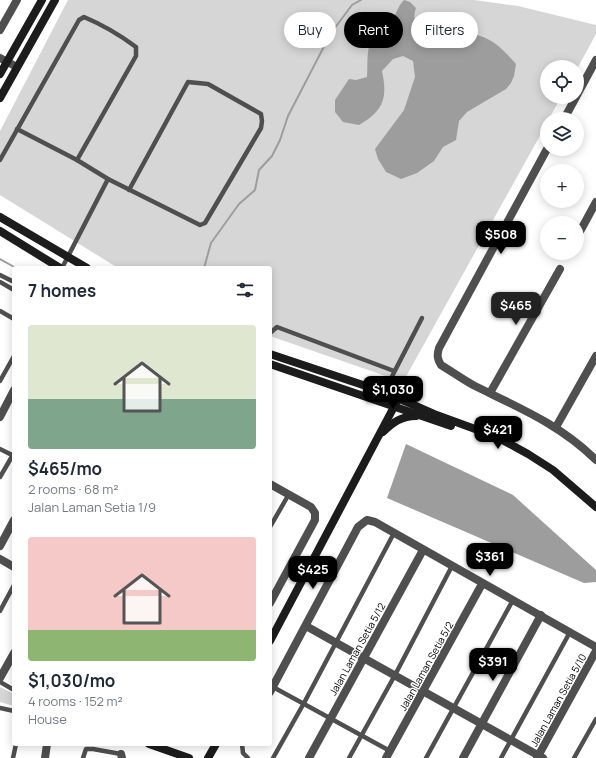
<!DOCTYPE html>
<html lang="en">
<head>
<meta charset="utf-8">
<style>
	:root { --surface:#fff; --page:#f6f6f7; --text:#1f2937; --muted:#747a83; --accent:#000 }
	body { margin:0; font-family:Manrope,sans-serif; background:var(--page); color:var(--text); height:100vh; display:flex; flex-direction:column; font-size:15px; white-space:nowrap }
	* { box-sizing:border-box; margin:0 }
	p { font-size:13px; color:var(--muted) }
	.icon { flex:none; width:22px; height:22px; fill:none; stroke:currentColor; stroke-width:2; stroke-linecap:round; stroke-linejoin:round }
	.map { position:relative; flex:1; overflow:hidden }
	.drawer { position:absolute; left:12px; top:266px; width:260px; height:480px; display:flex; flex-direction:column; background:var(--surface); border-radius:4px; box-shadow:0 2px 10px #0003 }
	.drawer>* { flex:none }
	.top-card { position:absolute; left:284px; top:12px; width:252px; height:36px; display:flex; gap:8px }
	.tools { position:absolute; left:540px; top:60px; display:grid; gap:8px }
	.tools a { display:grid; place-items:center; width:44px; height:44px; border-radius:50%; background:var(--surface); box-shadow:0 2px 10px #0003; font-size:20px }
	.price { position:absolute; translate:-50% -34px; padding:0 9px; border-radius:8px; background:var(--accent); color:#fff; font-size:13px; line-height:26px; filter:drop-shadow(0 1px 2px #0008) }
	.price::after { content:''; position:absolute; left:50%; top:24px; width:12px; height:9px; margin-left:-6px; background:inherit; clip-path:polygon(0 0,100% 0,50% 100%) }
	.price.active { background:#222; color:#fff }
	ul { padding:0; list-style:none }
	li { display:grid; align-content:center; gap:8px; height:212px; padding:0 16px }
	li span { display:grid; place-items:center; height:124px; border-radius:4px; color:#555 }
	li>.icon { margin-inline-start:auto }
	span .icon { width:72px; height:72px; fill:#fffc; stroke-width:1 }
	li b { font-size:17px }
	h2 { display:flex; justify-content:space-between; align-items:center; height:48px; padding:0 16px; font-size:17px }
	.pill { padding:0 14px; border-radius:18px; background:var(--surface); box-shadow:0 2px 10px #0003; font-size:14px; line-height:36px }
	.pill.active { background:var(--accent); color:#fff }
	.map>svg:first-child { display:block }
	.green { fill:#d6d6d6 }
	.water { fill:#9d9d9d }
	.lines { fill:none; stroke-linecap:round; stroke-linejoin:round }
	.stream { stroke:#9d9d9d; stroke-width:2 }
	.lane { stroke:#4f4f4f; stroke-width:4.5 }
	.street { stroke:#4f4f4f; stroke-width:8 }
	.secondary { stroke:#1c1c1c; stroke-width:8 }
	.labels { text-anchor:middle; stroke-width:3; stroke-linejoin:round; paint-order:stroke }
	.street-label { font-size:10px; fill:#000; stroke:#fff }
</style>
</head>
<body>
<div class="map">
<svg width="596" height="758" viewBox="0 0 596 758">
	<rect width="100%" height="100%" fill="#fff"/>
	<!-- green -->
	<g class="green">
		<path d="M68,0h406l44,6 78,19v9l-19,35v-2h-30v30h14l-12,22h-2v4l-144,259 -133,-46v-68h-152l-118,-73v-64z"/>
		<path d="M0,687l14,7v12l-14,-4z"/>
	</g>
	<!-- water -->
	<g class="water">
		<path d="M404,0l6,2 6,6c-4,11 -1,24 13,25 8,1 18,-2 27,-2 8,0 19,3 27,6 14,5 23,16 33,27l-2,12 -3,7 -5,6 -39,23 -8,9 -3,19 -13,7 -9,14 -17,12 -16,6 -15,-7 -8,-13 -3,-10 29,-39 11,-33 -2,-16 -10,-5 -10,3 -11,12c6,28 1,40 -23,54l-16,-3 -8,-10v-12l14,-21 7,1 11,-3c1,-11 -1,-26 4,-35 5,-7 14,-11 19,-18 6,-8 7,-17 14,-24z"/>
		<path d="M406,444l107,51 83,75v12l-12,1 -197,-85z"/>
	</g>
	<g class="lines">
		<!-- stream -->
		<g class="stream">
			<path d="M0,259l16,9"/>
			<path d="M204,268l7,-25 28,-39 16,-14 4,-20 13,-14 8,-16 8,-24 43,-83 21,-28 9,-5"/>
		</g>
		<!-- lane -->
		<g class="lane">
			<path d="M17,129l60,31 31,19 92,46 5,-2 56,-95 1,-7 -1,-7 -53,-30 -20,-2 -59,108"/>
			<path d="M0,160l79,-140 5,-3c19,8 36,18 52,30v9l-59,104"/>
			<path d="M62,268l46,-89"/>
			<path d="M0,275l14,7"/>
			<path d="M0,282l14,8"/>
			<path d="M0,311l14,8"/>
			<path d="M270,333l7,-6 117,44"/>
			<path d="M0,381l14,-25"/>
			<path d="M384,392l38,-74"/>
			<path d="M0,449l14,7"/>
			<path d="M0,477l14,-24"/>
			<path d="M270,527l19,-33"/>
			<path d="M0,611l14,-26"/>
			<path d="M0,682l14,8"/>
			<path d="M273,687l117,64"/>
			<path d="M0,708l14,3"/>
			<path d="M242,744l1,9 5,5"/>
			<path d="M13,758l3,-14"/>
			<path d="M83,758l3,-9h7l28,5"/>
			<path d="M273,758l31,-55 90,-170"/>
			<path d="M349,758l46,-83 57,-109"/>
			<path d="M426,758l87,-158"/>
			<path d="M501,758l69,-126"/>
			<path d="M574,758l22,-39"/>
		</g>
		<!-- street -->
		<g class="street">
			<path d="M0,30l17,-30"/>
			<path d="M0,58l17,9"/>
			<path d="M577,95l19,-35"/>
			<path d="M564,119l12,-22"/>
			<path d="M547,149l-108,199c-2,7 -2,11 2,17 10,6 21,14 32,20 44,22 87,39 123,75"/>
			<path d="M577,237l19,-35"/>
			<path d="M490,393l70,-124"/>
			<path d="M0,417l14,-27"/>
			<path d="M556,427l40,-71"/>
			<path d="M270,484l41,23 4,6v7l-45,83"/>
			<path d="M0,546l14,-26"/>
			<path d="M0,559l14,8"/>
			<path d="M306,626l237,132"/>
			<path d="M0,678l14,-25"/>
			<path d="M270,692l88,-165 9,-7 8,2 221,125"/>
			<path d="M121,754l1,4"/>
			<path d="M45,758l2,-14"/>
			<path d="M309,758l114,-208"/>
			<path d="M386,758l96,-174"/>
			<path d="M463,758l78,-143"/>
			<path d="M537,758l59,-107"/>
		</g>
		<!-- secondary -->
		<g class="secondary">
			<path d="M0,74l42,-74"/>
			<path d="M0,98l55,-98"/>
			<path d="M0,217l87,51"/>
			<path d="M0,231l60,37"/>
			<path d="M270,354l114,38 50,22 63,23 31,17 25,16 43,37"/>
			<path d="M270,364l181,62"/>
			<path d="M383,432c10,-10 19,-16 33,-16"/>
			<path d="M270,641l126,-238"/>
			<path d="M149,744l40,14"/>
			<path d="M208,758l8,-14"/>
		</g>
	</g>
	<g class="labels">
		<!-- street labels -->
		<g class="street-label">
			<text transform="translate(357 649) rotate(-61)" y="4">Jalan Laman Setia 5/12</text>
			<text transform="translate(426 666) rotate(-61)" y="4">Jalan Laman Setia 5/2</text>
			<text transform="translate(558 700) rotate(-61)" y="4">Jalan Laman Setia 5/10</text>
		</g>
	</g>
</svg>
<div class="tools">
<a><svg class="icon" aria-label="locate" viewBox="0 0 24 24"><circle cx="12" cy="12" r="6"/><path d="M12 2v4M12 18v4M2 12h4M18 12h4"/></svg></a>
<a><svg class="icon" aria-label="layers" viewBox="0 0 24 24"><path d="M12 4l9 5-9 5-9-5zM3 14l9 5 9-5"/></svg></a>
<a>+</a>
<a>−</a>
</div>
<b class="price" style="left:501px;top:255px">$508</b>
<b class="price active" style="left:516px;top:326px">$465</b>
<b class="price" style="left:393px;top:410px">$1,030</b>
<b class="price" style="left:498px;top:450px">$421</b>
<b class="price" style="left:490px;top:577px">$361</b>
<b class="price" style="left:313px;top:590px">$425</b>
<b class="price" style="left:493px;top:682px">$391</b>
<div class="top-card">
<a class="pill">Buy</a>
<a class="pill active">Rent</a>
<a class="pill">Filters</a>
</div>
<section class="drawer">
<h2>7 homes<svg class="icon" aria-label="filters" viewBox="0 0 24 24"><path d="M4 7h16M4 17h16"/><circle cx="9" cy="7" r="2"/><circle cx="15" cy="17" r="2"/></svg></h2>
<ul>
<li><span style="background:linear-gradient(#dfe7d0 60%,#7fa58c 0)"><svg class="icon" aria-label="home" viewBox="0 0 24 24"><path d="M3 11l9-7 9 7M6 9v11h12V9"/></svg></span><div><b>$465/mo</b><p>2 rooms · 68 m²</p><p>Jalan Laman Setia 1/9</p></div></li>
<li><span style="background:linear-gradient(#f6c9c9 75%,#8fb573 0)"><svg class="icon" aria-label="home" viewBox="0 0 24 24"><path d="M3 11l9-7 9 7M6 9v11h12V9"/></svg></span><div><b>$1,030/mo</b><p>4 rooms · 152 m²</p><p>House</p></div></li>
</ul>
</section>
</div>
</body>
</html>
